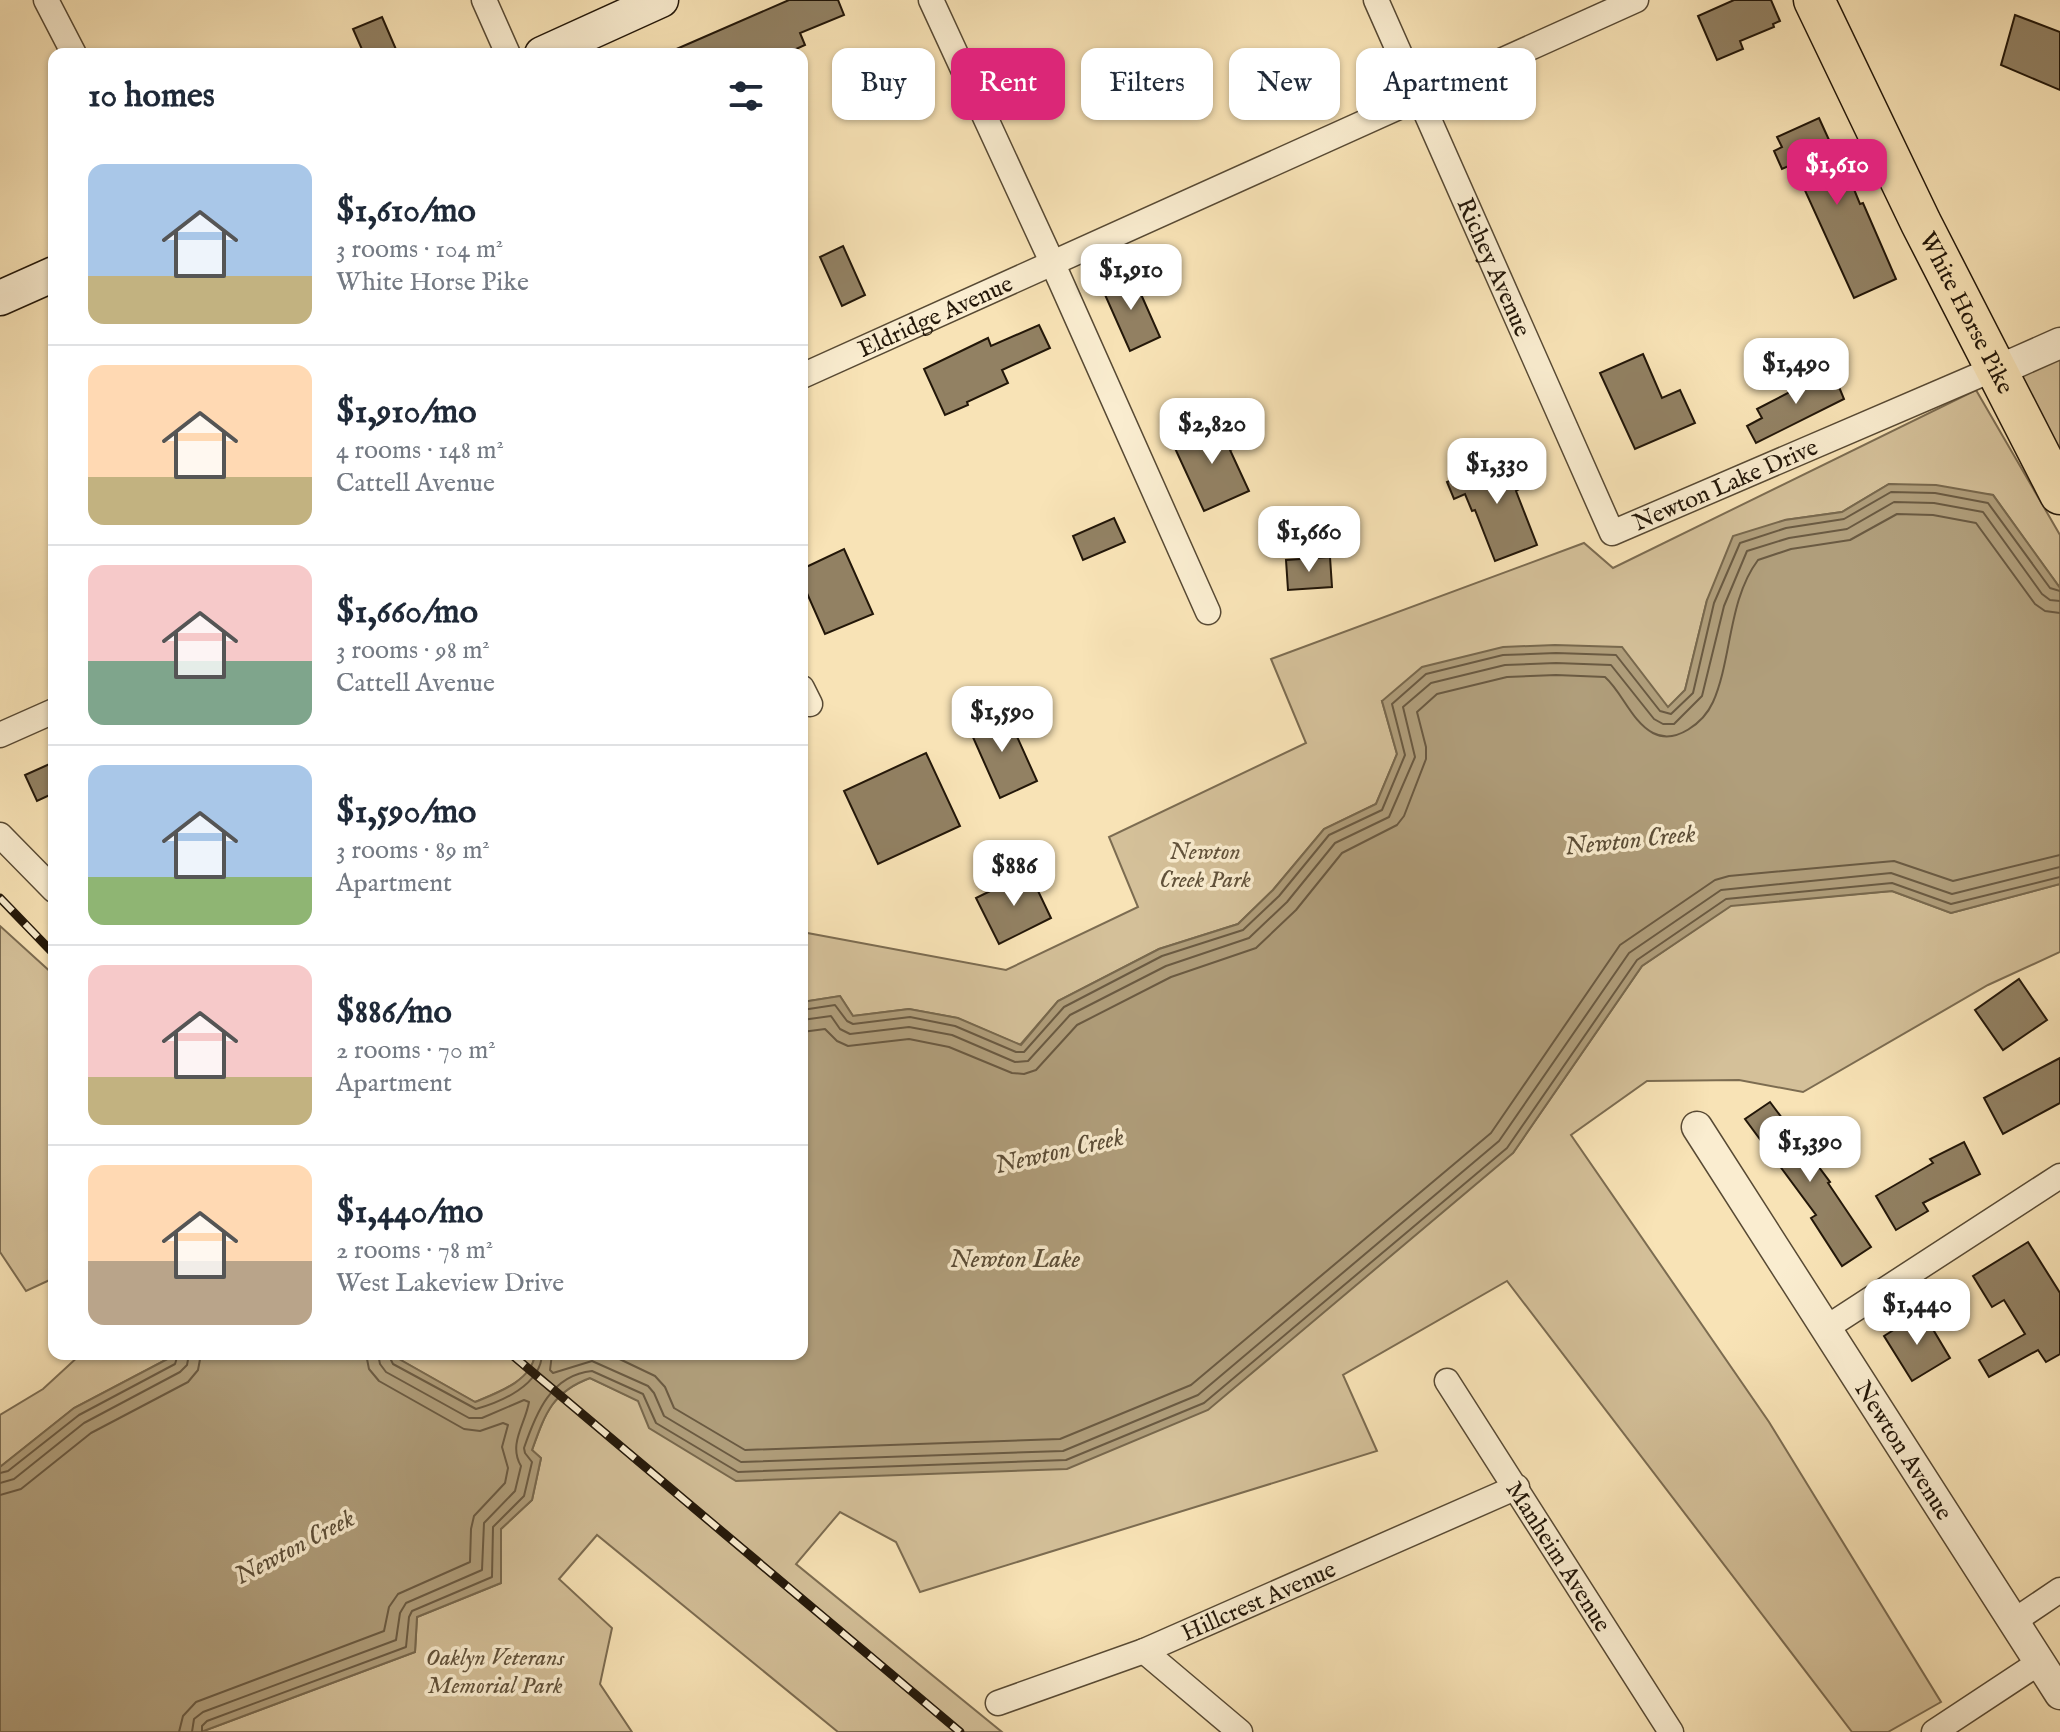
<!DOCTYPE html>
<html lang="en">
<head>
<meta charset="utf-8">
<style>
	:root { --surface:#fff; --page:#f2f2f3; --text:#1f2937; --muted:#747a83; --line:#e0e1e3; --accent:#db2777 }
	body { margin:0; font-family:"IM FELL English",serif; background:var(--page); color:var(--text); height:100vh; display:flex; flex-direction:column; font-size:30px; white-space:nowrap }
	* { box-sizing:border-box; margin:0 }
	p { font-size:26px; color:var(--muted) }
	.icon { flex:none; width:44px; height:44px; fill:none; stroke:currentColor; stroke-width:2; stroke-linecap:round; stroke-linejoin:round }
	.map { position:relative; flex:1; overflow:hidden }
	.drawer { position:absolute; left:48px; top:48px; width:760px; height:1312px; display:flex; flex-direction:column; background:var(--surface); border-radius:16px; box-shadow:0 2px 6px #0004 }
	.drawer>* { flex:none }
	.guide { position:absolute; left:832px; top:48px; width:760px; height:72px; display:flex; gap:16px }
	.price { position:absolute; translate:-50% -68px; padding:0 18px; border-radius:16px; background:#fff; color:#222; font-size:26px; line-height:52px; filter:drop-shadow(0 2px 4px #0008) }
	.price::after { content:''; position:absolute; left:50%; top:48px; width:24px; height:18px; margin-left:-12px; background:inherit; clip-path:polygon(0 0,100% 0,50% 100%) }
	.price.current { background:var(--accent); color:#fff }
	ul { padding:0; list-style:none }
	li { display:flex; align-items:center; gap:24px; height:200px; padding:0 40px }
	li+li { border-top:2px solid var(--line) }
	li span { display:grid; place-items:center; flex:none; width:224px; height:160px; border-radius:16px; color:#555 }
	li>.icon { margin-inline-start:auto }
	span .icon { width:96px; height:96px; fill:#fffc; stroke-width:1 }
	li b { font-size:34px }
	h2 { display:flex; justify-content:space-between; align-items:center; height:96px; padding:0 40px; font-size:34px }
	.pill { padding:0 28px; border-radius:16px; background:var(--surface); box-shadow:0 2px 6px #0004; font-size:28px; line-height:72px }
	.pill.current { background:var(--accent); color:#fff }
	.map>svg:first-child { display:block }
	.green { fill:#d4c099; stroke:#7c6c51; stroke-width:2 }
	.water { fill:#b09e7b; stroke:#78684d; stroke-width:2 }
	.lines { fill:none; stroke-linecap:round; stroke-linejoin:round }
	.shore { stroke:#6a5a42; stroke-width:2 }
	.building { fill:#928163; stroke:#231709; stroke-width:2 }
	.minor-casing { stroke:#584a34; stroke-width:27 }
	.tertiary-casing { stroke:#584a34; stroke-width:33 }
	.secondary-casing { stroke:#231709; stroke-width:37 }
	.trunk-casing { stroke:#231709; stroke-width:43 }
	.minor { stroke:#faedd0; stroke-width:24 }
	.tertiary { stroke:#faedd0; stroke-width:30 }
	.secondary { stroke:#faedd0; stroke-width:34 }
	.trunk { stroke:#f8e3b6; stroke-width:40 }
	.rail-casing { stroke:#231709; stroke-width:9 }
	.rail { stroke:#faedd0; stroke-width:6; stroke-dasharray:18; stroke-linecap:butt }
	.labels { text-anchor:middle; stroke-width:7; stroke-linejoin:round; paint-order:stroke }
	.street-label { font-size:24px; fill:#231709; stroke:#faedd0 }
	.park-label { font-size:24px; font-style:italic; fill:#61523b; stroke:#faedd0 }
	.water-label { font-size:26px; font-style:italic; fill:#5b4d37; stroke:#faedd0 }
</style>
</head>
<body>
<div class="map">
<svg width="2060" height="1732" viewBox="0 0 2060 1732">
	<rect width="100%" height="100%" fill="#f8e3b6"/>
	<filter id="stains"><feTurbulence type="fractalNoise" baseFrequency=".0025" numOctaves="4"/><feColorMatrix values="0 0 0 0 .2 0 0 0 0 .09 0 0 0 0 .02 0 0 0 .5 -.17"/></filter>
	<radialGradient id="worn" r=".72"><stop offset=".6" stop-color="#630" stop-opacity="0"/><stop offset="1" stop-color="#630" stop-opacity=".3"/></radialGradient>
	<!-- green -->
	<g class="green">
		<path d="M2060,339v155l-64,-126z"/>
		<path d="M1976,390l84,145v53l-67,-93 -104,-11 -47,28 -57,8 -78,80 -22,90 -17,18 -286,-7 15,53 -21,50 -52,25 -51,61 -35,34 -79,25 -101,52 -38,44 -63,-27 -48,-9 -56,7 -13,-20 -38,6v-70l204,38 132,-63 -29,-70 197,-94 -35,-84 313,-116 29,25z"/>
		<path d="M2060,884v68l-72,33 -185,107 -64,-12 -92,1 -76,54 198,287 172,280 -53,30h-36l-345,-451 -164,94 34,76 -457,141 -24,-50 -56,-30 -44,52 206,168h-164l-241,-197 -38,44 53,49 -12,56 32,48h-431l214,-80 2,-35 84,-34v-54l31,-29 9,-42 -9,-8c13,-36 20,-58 58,-72l49,23 874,-248 129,-187 89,-61 161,-14 59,22z"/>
		<path d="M0,926l54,49v303l-28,13 -26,-39z"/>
		<path d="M81,1354h96l-103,54 -74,59v-52l43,-26z"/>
		<path d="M390,1354h145c-3,27 -38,39 -60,48z"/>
	</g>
	<!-- water -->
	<path class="water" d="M1889,484l47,1 57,10 67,93v296l-109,29 -59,-22 -161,15 -89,60 -129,187 -305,257 -141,59 -331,12 -87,-53 -11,-27 -48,-23c-38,14 -45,36 -58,72l9,8 -9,42 -31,29v54l-84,34 -2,35 -214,80h-201v-265l74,-59 103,-54h213l85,48c22,-9 57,-21 60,-48h267v-352l38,-6 13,20 56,-7 49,9 63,27 37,-44 101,-52 79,-25 35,-34 51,-61 52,-25 21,-50 -15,-53 40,-34 81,-20 52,-2 67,2 46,60 17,-17 22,-90 26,-64 52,-16 57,-8z"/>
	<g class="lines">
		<!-- shore -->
		<g class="shore">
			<path d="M802,1010l33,-5 12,16 6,3 57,-7 45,9 61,26h8l40,-45 98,-51 81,-26 36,-34 50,-61 53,-25 23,-55 -13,-51 34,-30 77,-19 53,-2 60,2 44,56 11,3 22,-21 21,-90 26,-60 46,-15 58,-9 47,-27 44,1 53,10 62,85 10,3"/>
			<path d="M802,1020l29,-4 9,13 10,5 59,-7 43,8 63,27 13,-1 42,-46 96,-49 83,-28 38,-36 48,-59 54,-26 26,-60 -12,-50 28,-24 74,-18 51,-2 55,2 43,54 9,5h11l28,-28 22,-90 23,-55 42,-13 58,-9 47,-27 40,1 49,9 59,82 8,6 10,1"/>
			<path d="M802,1032l23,-3 12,12 11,5 61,-7 40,8 63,26 12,1 12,-4 41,-45 94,-48 85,-29 40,-38 46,-57 55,-28 7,-9 22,-57v-12l-9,-35 20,-18 70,-17 49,-2 49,2c17,15 27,45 48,56 23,12 51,-11 60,-31 19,-43 15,-102 45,-142l33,-11 59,-9 47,-26 36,1 43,8 59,81 10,7 15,2"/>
			<path d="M388,1354l5,10 83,45c25,-7 65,-24 66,-55"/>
			<path d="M552,1354l-2,16 3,3 39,-12 56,25 6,7 10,23 77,46 322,-11 135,-56 301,-254 130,-188 92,-63 170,-17 61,21 108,-27"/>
			<path d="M609,1354l46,22 10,11 9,21 71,42 315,-11 131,-54 300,-252 129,-188 95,-65 14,-4 165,-15 59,20 107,-26"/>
			<path d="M0,1473l8,-2 71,-56 96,-51 3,-10"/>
			<path d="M0,1483l14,-4 70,-56 96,-51 7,-7 2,-11"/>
			<path d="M0,1495l21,-6 70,-56 97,-51 10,-12 3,-16"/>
			<path d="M179,1732l4,-16 13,-14 188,-71 5,-24 9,-13 72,-32 1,-33 3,-13 31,-33 3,-15 -6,-21 6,-22 -5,-2 -23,8 -16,-2 -85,-48 -10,-12 -3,-15"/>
			<path d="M192,1732l2,-13 9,-7 193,-72 4,-27 6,-10 76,-33 2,-47 31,-32 6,-25c-13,-22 4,-41 8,-64l-5,-2 -42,18h-13l-83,-46 -6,-8 -2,-10"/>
			<path d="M202,1732v-6l5,-5 199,-74 3,-30 3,-6 80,-34 1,-50 31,-31 8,-34 -7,-9 -1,-5c12,-35 27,-73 68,-77l51,23 13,29 82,49 328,-12 138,-57 303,-255 130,-188 89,-61 166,-16 59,21 109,-27"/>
		</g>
	</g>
	<!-- building -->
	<g class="building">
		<path d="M789,0h49l6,15 -44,18 5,12 -20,9h-120z"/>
		<path d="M1734,0h37l9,21 -7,3 1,3 -34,14 3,8 -26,11 -19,-44z"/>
		<path d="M2015,15l45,17v58l-59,-25z"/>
		<path d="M382,17l16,37h-34l-11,-25z"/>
		<path d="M1819,118l20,44 3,-2 18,44 3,-1 33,76 -42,19 -61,-134 -11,5 -8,-18 8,-4 -5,-10z"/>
		<path d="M843,246l22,49 -23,11 -22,-49z"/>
		<path d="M1132,274l28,63 -30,14 -28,-63z"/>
		<path d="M1039,325l11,23 -48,22 6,13 -41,19 1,3 -23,10 -21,-46 64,-31 3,8z"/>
		<path d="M1643,354l19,44 18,-8 15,33 -60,26 -35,-76z"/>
		<path d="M1832,370l12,29 -88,44 -9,-17 15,-8 -5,-9z"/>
		<path d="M1227,421l11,26 -8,3 19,41 -45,20 -31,-67z"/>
		<path d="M1509,454l14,33 -7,4 21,54 -42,16 -20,-51 -3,1 -7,-17 -11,5 -7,-17z"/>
		<path d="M1114,518l11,24 -42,18 -10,-24z"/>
		<path d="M844,549l29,65 -48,20 -23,-52v-13z"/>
		<path d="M1330,557l2,30 -44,3 -2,-30z"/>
		<path d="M1005,710l32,71 -37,17 -32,-72z"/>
		<path d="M926,753l34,73 -82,38 -34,-73z"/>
		<path d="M54,762v31l-17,8 -12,-26z"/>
		<path d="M1029,872l22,46 -52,26 -23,-46z"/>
		<path d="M2019,979l28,41 -44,30 -28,-40z"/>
		<path d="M2060,1058v45l-57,31 -19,-36z"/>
		<path d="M1770,1102l60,80 -2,1 43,64 -29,19 -31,-48 5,-3 -71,-96z"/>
		<path d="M1964,1142l16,32 -57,29 5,8 -32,19 -20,-34 57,-33 -3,-4z"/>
		<path d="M2028,1242l32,51v61l-14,8 -8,-12 -49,27 -10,-17 46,-26 -21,-34 -12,7 -19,-31z"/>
		<path d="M1916,1316l3,4 6,-4 25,42 -38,23 -28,-45z"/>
	</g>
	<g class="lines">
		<!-- minor casing -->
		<g class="minor-casing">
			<g id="minor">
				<path d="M46,0l28,54"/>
				<path d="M484,0l24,54"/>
				<path d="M931,0l121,262 156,350"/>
				<path id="s1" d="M1376,0l236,533 384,-165"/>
				<path id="s2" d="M802,376l834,-376"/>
				<path d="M802,688l8,16"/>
				<path d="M0,735l54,-24"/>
				<path d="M0,835l54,55"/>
				<path d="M1826,1328l234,-152"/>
				<path id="s3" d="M1447,1381l224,351"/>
				<path d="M2014,1621l46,-31"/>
				<path d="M1144,1651l96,81"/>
				<path id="s4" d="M998,1703l146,-52 373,-164"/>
				<path d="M1934,1732l106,-70"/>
			</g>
		</g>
		<!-- tertiary casing -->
		<g class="tertiary-casing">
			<g id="tertiary">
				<path d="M1996,368l19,-5 45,-20"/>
				<path id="s5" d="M1697,1127l363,567"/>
			</g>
		</g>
		<!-- secondary casing -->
		<g class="secondary-casing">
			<g id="secondary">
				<path d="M542,54l119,-54"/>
				<path d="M0,298l54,-24"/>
			</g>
		</g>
		<!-- trunk casing -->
		<g class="trunk-casing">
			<g id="trunk">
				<path id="s6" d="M1814,0l107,223 139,271"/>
			</g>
		</g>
		<!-- minor -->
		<use href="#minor" class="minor"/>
		<!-- tertiary -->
		<use href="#tertiary" class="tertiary"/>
		<!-- secondary -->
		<use href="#secondary" class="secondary"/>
		<!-- trunk -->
		<use href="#trunk" class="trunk"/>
		<!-- rail casing -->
		<g class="rail-casing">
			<g id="rail">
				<path d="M0,898l54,56"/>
				<path d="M511,1354l449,378"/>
			</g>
		</g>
		<!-- rail -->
		<use href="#rail" class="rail"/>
	</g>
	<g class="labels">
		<!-- street labels -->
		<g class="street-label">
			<text dy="8" stroke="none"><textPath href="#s1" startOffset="292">Richey Avenue</textPath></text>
			<text dy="8" stroke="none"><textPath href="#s6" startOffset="348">White Horse Pike</textPath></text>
			<text dy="8" stroke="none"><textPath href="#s2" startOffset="146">Eldridge Avenue</textPath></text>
			<text dy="8" stroke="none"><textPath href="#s1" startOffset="706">Newton Lake Drive</textPath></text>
			<text dy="8" stroke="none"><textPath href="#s5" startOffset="384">Newton Avenue</textPath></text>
			<text dy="8" stroke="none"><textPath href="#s3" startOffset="208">Manheim Avenue</textPath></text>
			<text dy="8" stroke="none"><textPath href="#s4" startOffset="280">Hillcrest Avenue</textPath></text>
		</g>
		<!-- park labels -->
		<g class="park-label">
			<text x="1205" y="859">Newton<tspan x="1205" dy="28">Creek Park</tspan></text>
			<text x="495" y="1665">Oaklyn Veterans<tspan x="495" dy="28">Memorial Park</tspan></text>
		</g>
		<!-- water labels -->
		<g class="water-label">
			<text transform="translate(1630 839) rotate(-6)" y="9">Newton Creek</text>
			<text transform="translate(1059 1150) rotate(-13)" y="9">Newton Creek</text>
			<text x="1015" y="1267">Newton Lake</text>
			<text transform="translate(294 1546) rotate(-28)" y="9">Newton Creek</text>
		</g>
	</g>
	<rect width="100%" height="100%" filter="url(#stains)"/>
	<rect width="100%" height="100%" fill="url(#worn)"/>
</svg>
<b class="price current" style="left:1837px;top:207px">$1,610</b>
<b class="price" style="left:1131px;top:312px">$1,910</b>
<b class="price" style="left:1796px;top:406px">$1,490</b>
<b class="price" style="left:1212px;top:466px">$2,820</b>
<b class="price" style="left:1497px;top:506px">$1,330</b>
<b class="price" style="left:1309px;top:574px">$1,660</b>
<b class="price" style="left:1002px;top:754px">$1,590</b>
<b class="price" style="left:1014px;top:908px">$886</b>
<b class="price" style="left:1810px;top:1184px">$1,390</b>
<b class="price" style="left:1917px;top:1347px">$1,440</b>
<div class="guide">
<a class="pill">Buy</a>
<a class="pill current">Rent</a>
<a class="pill">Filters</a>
<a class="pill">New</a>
<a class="pill">Apartment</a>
</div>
<section class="drawer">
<h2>10 homes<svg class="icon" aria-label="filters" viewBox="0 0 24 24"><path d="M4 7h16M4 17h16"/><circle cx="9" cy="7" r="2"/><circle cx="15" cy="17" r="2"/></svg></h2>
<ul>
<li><span style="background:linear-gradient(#a9c7e8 70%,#c2b280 0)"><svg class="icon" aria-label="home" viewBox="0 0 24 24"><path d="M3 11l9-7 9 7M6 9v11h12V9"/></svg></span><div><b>$1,610/mo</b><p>3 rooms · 104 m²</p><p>White Horse Pike</p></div></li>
<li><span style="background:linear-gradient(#ffd9b3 70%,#c2b280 0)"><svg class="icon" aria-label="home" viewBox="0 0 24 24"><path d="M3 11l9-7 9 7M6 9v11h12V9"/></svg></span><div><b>$1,910/mo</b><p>4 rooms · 148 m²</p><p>Cattell Avenue</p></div></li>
<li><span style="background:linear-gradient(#f6c9c9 60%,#7fa58c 0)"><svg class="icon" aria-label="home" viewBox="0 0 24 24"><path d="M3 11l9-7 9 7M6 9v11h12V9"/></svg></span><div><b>$1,660/mo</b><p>3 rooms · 98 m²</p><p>Cattell Avenue</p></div></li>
<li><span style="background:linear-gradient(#a9c7e8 70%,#8fb573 0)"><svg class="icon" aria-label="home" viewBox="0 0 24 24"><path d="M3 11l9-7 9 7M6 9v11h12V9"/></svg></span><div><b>$1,590/mo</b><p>3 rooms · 89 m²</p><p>Apartment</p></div></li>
<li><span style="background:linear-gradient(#f6c9c9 70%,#c2b280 0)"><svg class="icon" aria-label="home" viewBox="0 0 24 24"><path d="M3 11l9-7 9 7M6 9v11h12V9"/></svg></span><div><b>$886/mo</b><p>2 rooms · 70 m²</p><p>Apartment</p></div></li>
<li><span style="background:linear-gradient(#ffd9b3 60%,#b9a48a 0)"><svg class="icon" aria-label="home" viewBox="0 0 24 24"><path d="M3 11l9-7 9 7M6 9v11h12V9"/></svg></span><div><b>$1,440/mo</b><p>2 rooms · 78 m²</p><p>West Lakeview Drive</p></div></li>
</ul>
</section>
</div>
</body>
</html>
